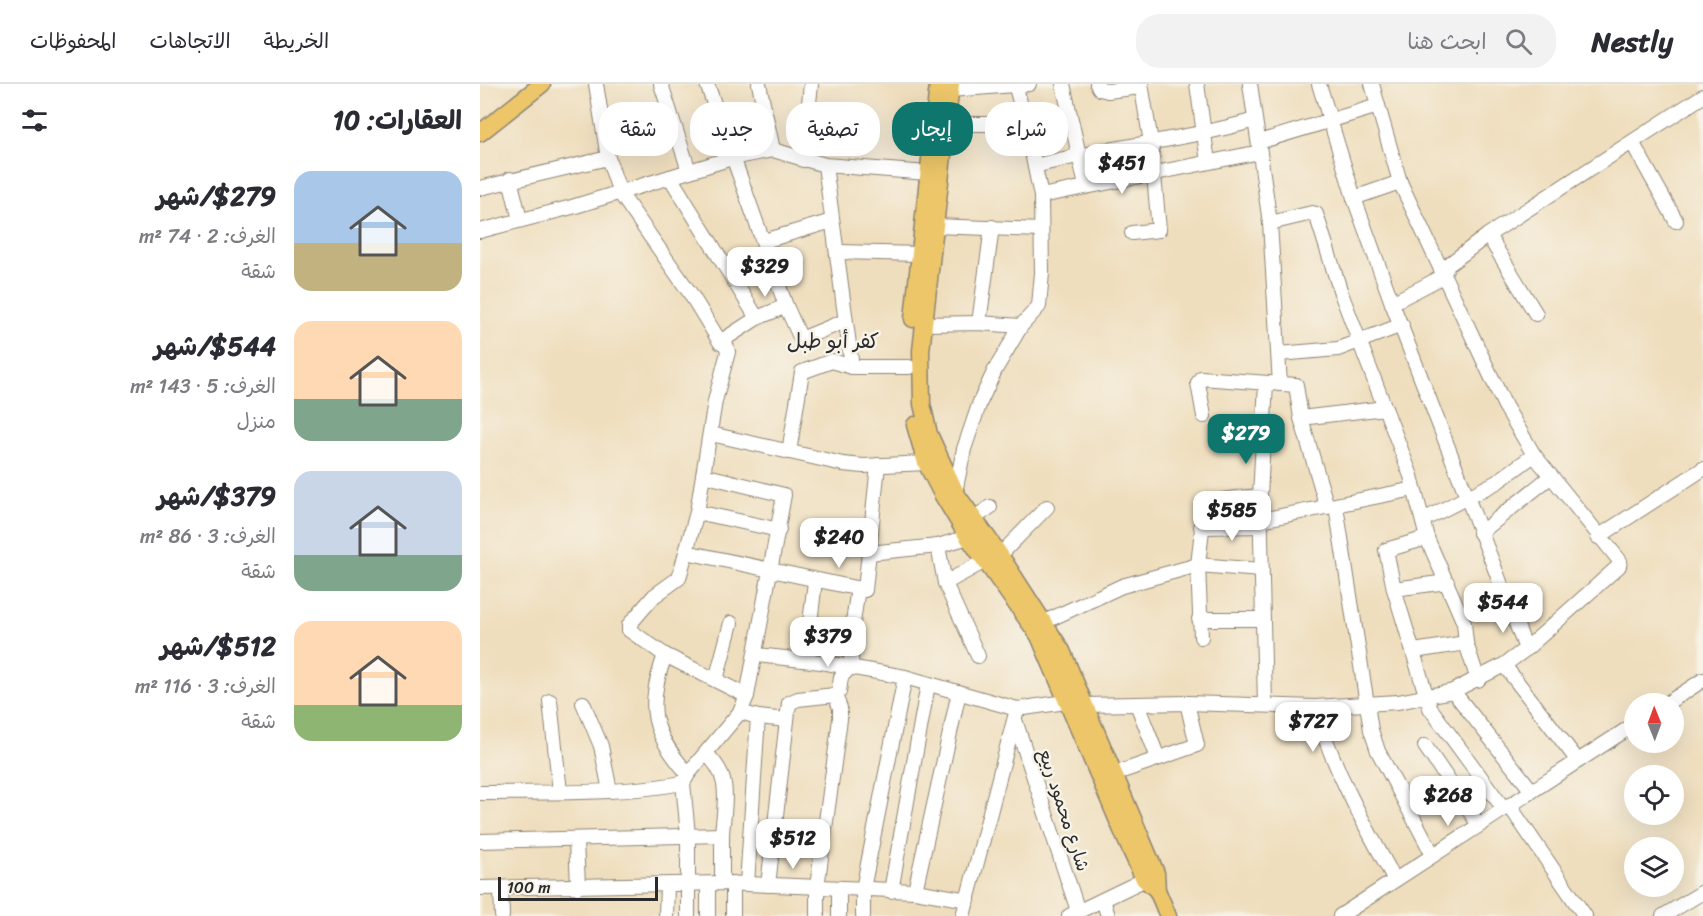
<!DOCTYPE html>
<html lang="ar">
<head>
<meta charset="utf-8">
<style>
	:root { --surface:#fff; --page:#f2f2f3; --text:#2b2b33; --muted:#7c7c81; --line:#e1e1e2; --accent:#0f766e }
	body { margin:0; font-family:Sriracha,"Playpen Sans Arabic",sans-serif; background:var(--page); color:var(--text); direction:rtl; height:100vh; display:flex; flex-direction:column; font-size:22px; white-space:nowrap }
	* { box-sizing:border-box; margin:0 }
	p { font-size:20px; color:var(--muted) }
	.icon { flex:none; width:33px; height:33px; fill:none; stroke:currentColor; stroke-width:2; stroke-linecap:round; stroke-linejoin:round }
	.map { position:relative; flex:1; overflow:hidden; direction:ltr }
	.panel { display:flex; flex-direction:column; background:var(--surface); width:480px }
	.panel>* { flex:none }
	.hud { position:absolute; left:18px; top:18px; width:570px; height:54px; direction:rtl; display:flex; gap:12px }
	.needle { width:39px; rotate:359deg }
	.tools { position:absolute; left:1144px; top:609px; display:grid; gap:12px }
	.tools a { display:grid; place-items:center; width:60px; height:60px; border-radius:50%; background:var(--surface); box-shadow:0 6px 24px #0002; font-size:30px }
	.scale { position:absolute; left:18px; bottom:15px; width:160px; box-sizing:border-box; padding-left:6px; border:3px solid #2b2b2b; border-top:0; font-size:16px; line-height:21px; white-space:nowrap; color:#2b2b2b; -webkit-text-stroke:4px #f7f3e8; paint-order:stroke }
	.price { position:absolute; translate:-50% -51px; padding:0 14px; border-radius:12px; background:#fff; color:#222; font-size:20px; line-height:39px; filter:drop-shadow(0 2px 3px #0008) }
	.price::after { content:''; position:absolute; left:50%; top:36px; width:18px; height:14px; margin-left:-9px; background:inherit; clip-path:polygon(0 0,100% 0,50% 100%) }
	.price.selected { background:var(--accent); color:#fff }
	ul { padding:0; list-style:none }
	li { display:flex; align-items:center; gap:18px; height:150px; padding:0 18px }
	li span { display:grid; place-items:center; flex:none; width:168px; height:120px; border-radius:18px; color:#555 }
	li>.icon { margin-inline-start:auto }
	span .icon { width:72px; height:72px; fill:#fffc; stroke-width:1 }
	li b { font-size:26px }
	h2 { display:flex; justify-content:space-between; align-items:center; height:72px; padding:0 18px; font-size:26px }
	.pill { padding:0 21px; border-radius:24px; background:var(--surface); box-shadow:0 6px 24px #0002; font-size:21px; line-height:54px }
	.pill.selected { background:var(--accent); color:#fff }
	header { display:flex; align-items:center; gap:36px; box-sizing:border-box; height:84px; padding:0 30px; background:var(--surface); border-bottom:2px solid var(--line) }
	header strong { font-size:28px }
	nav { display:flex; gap:33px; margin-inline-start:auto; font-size:21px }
	.search { width:420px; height:54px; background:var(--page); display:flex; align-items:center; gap:15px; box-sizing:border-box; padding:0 21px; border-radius:24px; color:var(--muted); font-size:22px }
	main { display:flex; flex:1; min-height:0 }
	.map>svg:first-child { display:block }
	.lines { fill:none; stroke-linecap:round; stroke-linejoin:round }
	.minor-casing { stroke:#8d8474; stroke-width:16 }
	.major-casing { stroke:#8d8474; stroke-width:19 }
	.minor { stroke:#fff; stroke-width:14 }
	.major { stroke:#ecc669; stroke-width:16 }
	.labels { text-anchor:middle; stroke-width:5; stroke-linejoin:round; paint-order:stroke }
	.street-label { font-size:18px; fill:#2b2b2b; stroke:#f7f3e8 }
	.quarter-label { font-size:21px; fill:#2b2b2b; stroke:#f7f3e8 }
</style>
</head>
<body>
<header>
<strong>Nestly</strong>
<div class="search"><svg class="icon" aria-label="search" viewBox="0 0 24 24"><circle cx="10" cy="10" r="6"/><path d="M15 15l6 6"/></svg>ابحث هنا</div>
<nav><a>الخريطة</a><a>الاتجاهات</a><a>المحفوظات</a></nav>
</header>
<main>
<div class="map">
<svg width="1223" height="832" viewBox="0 0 1223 832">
	<rect width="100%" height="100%" fill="#f7f3e8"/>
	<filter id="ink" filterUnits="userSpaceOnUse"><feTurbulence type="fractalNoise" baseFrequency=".0167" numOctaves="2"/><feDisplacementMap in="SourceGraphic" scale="12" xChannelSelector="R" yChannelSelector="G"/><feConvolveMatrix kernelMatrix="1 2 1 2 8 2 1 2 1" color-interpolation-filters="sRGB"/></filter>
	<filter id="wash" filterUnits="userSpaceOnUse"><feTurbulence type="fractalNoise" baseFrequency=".008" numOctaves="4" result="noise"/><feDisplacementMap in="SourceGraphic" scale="24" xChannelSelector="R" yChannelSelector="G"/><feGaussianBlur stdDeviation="1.35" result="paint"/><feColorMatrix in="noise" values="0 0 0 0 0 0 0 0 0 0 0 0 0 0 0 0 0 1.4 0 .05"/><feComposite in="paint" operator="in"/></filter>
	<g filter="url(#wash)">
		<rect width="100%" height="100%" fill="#efdebd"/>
	</g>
	<g filter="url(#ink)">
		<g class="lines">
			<!-- minor casing -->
			<g class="minor-casing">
				<g id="minor">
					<path d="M116,0l12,74 12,35 70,100 30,49 37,-24 29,-12"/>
					<path d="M181,0l28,87"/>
					<path d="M227,0l79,222 15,33 44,-18"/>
					<path d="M279,0l14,66"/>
					<path d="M583,0l23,102"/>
					<path d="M617,0l3,5 8,2 33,-4"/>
					<path d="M717,0l11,78"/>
					<path d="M770,0l20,139 10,161"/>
					<path d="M839,0l35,114 38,105 134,346"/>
					<path d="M892,0l6,22"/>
					<path d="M470,6l79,-6"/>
					<path d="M466,40h80"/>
					<path d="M779,58l119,-36 22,76 -46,16"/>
					<path d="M1152,58l44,79"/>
					<path d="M323,76l8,-76"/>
					<path d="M345,81l27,202"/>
					<path d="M555,82c73,-20 148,-25 220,-46"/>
					<path d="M190,93l87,141"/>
					<path d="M30,95l10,41"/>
					<path d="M920,98l105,224 29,49 -37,27 -74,38"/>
					<path d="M0,104l128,-30"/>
					<path d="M561,112l219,-44"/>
					<path d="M790,139l42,-10 4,1 25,79 70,183 16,62 37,85 2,20 12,37"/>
					<path d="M456,142l104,4"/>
					<path d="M0,147l92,-24 160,-49 41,-8 52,15 103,8"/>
					<path d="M652,149l27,-3 -8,-88 -10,-58"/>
					<path d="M1008,151l48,79"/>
					<path d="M284,157l68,-20"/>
					<path d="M359,168l81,2"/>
					<path d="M912,219l50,-26 6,-12 40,-30 215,-139"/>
					<path d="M499,239l13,-96"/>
					<path d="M443,240l56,-1 42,3"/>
					<path d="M245,257l3,11 -13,49 -18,111 -11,40 179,38 13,-125"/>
					<path d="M799,270l59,-5 64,-24"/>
					<path d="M724,332l-6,-33 3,-5 95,7 5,33 26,89"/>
					<path d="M821,334l84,-10"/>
					<path d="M231,350l132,30 20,2 63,-3"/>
					<path d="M309,368l13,-80 30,-11 20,6h57"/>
					<path d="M475,408l9,-43 16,-47 15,-32 26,-44 18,-20 3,-33 -1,-77 -15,-72 -11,-40"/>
					<path d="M856,422l35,224 7,21 55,104"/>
					<path d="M217,428l82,18"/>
					<path d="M493,435l17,-12"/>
					<path d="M781,436l153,-31"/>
					<path d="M721,443l60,-1"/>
					<path d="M1000,449l70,-56"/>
					<path d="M1118,453l105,-68"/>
					<path d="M947,454l-41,12 8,39 36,119 74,101"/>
					<path d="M458,462l7,37 33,73"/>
					<path d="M206,468l-7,26 -25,18 -25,29v5l36,25 82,41"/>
					<path d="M389,469l69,-7 30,-9"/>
					<path d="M520,471l47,-48"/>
					<path d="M335,497l-5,42 42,6"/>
					<path d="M465,499l40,-22"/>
					<path d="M914,505l53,-7"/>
					<path d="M719,535h63"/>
					<path d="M564,538l78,-36 76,-21 63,5"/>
					<path d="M721,553l-3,-72 6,-53c11,-16 38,-14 56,-16"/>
					<path d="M934,567l52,-8"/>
					<path d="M185,571c-19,53 -14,76 23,119"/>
					<path d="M277,571l64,7 84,15 112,32 49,-7"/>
					<path d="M326,576l4,-37"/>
					<path d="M1024,581l22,-16 93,-83 1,-5 -86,-106"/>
					<path d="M236,596l15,-57"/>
					<path d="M973,607l79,100"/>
					<path d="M70,617l10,91"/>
					<path d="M103,619l18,43 9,45"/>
					<path d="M657,620l21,54"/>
					<path d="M1186,620l37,-24"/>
					<path d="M605,621l102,-2 128,4 83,-5 55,-11 51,-26 74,96 -238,155"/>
					<path d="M785,621l-5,-209 6,-113"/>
					<path d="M835,623c18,62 49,117 80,173"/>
					<path d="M260,628l18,5 -11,167"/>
					<path d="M278,633l29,3"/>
					<path d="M535,636l63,191"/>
					<path d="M945,662l54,79"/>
					<path d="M226,670c27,23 18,49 16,81"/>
					<path d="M1098,677l57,-37"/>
					<path d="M634,690l83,-29 -10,-42"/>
					<path d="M0,709c68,-1 136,2 203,-10"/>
					<path d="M1029,721l76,111"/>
					<path d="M96,756l2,47"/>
					<path d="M0,757l242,-6v48"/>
					<path d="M253,799v33"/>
					<path d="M228,800v32"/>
					<path d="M288,801l21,-182 9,-4 37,-4"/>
					<path d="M0,804l242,-5 193,8 53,9"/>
					<path d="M21,805l1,27"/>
					<path d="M411,807l37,-207"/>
					<path d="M435,807l44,-199"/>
					<path d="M623,816l5,16"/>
					<path d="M186,832l1,-30"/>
					<path d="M208,832v-81l-5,-52 5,-9 52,-62 7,-16 37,-201 -81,-20"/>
					<path d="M337,832v-29l23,-168v-11l-5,-13 4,-3 2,-15 10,-11 1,-37 6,-41"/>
					<path d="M359,832v-28"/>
					<path d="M383,832v-27l42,-212"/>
					<path d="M483,832l54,-207"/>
					<path d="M589,832l85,-41"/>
					<path d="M1183,832l40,-24"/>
				</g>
			</g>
			<!-- major casing -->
			<g class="major-casing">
				<g id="major">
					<path d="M471,0l-30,267 1,53 7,30 28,61 43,60 62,96 94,222 1,17 11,26"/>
					<path d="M0,49l62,-49"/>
					<path d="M433,235l25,-235"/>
					<path d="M435,341l11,38 16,31 26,43 71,99 88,206 17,37 13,11"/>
				</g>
			</g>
			<!-- minor -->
			<use href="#minor" class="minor"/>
			<!-- major -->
			<use href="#major" class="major"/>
		</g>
	</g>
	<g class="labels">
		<!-- street labels -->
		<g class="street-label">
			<text transform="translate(584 726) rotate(72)" y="6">شارع محمود ربيع</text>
		</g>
		<!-- quarter labels -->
		<g class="quarter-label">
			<text x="353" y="264">كفر أبو طبل</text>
		</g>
	</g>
</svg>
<div class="tools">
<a><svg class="needle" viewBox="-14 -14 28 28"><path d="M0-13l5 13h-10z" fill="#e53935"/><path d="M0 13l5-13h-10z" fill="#7c7c81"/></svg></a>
<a><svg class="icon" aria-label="locate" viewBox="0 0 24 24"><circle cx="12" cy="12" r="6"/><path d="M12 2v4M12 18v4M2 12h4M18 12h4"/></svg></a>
<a><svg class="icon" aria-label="layers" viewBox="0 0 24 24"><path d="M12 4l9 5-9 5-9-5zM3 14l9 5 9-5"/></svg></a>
</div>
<div class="scale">100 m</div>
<b class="price" style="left:642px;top:111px">$451</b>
<b class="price" style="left:285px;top:214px">$329</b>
<b class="price selected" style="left:766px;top:381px">$279</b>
<b class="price" style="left:752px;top:458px">$585</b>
<b class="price" style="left:359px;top:485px">$240</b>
<b class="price" style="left:1023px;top:550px">$544</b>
<b class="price" style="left:348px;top:584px">$379</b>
<b class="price" style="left:833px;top:669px">$727</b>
<b class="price" style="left:968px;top:743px">$268</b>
<b class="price" style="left:313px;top:786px">$512</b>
<div class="hud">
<a class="pill">شراء</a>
<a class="pill selected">إيجار</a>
<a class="pill">تصفية</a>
<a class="pill">جديد</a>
<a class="pill">شقة</a>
</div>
</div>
<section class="panel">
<h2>العقارات: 10<svg class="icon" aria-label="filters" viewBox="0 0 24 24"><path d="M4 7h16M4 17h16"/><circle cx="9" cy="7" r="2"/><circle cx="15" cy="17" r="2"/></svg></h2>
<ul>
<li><span style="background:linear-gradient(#a9c7e8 60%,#c2b280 0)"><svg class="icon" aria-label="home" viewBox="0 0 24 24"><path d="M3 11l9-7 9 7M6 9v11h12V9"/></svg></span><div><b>$279/شهر</b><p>الغرف: 2 · 74 m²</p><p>شقة</p></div></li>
<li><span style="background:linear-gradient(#ffd9b3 65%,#7fa58c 0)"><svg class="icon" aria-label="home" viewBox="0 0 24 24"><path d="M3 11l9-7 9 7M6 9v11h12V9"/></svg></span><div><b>$544/شهر</b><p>الغرف: 5 · 143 m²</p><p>منزل</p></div></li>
<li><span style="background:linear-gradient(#c9d6e8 70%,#7fa58c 0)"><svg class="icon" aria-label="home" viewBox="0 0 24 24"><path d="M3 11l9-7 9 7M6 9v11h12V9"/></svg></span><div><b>$379/شهر</b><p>الغرف: 3 · 86 m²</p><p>شقة</p></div></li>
<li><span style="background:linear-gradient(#ffd9b3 70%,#8fb573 0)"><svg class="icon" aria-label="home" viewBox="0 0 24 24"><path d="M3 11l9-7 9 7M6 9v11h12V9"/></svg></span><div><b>$512/شهر</b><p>الغرف: 3 · 116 m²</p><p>شقة</p></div></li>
</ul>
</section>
</main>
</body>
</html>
